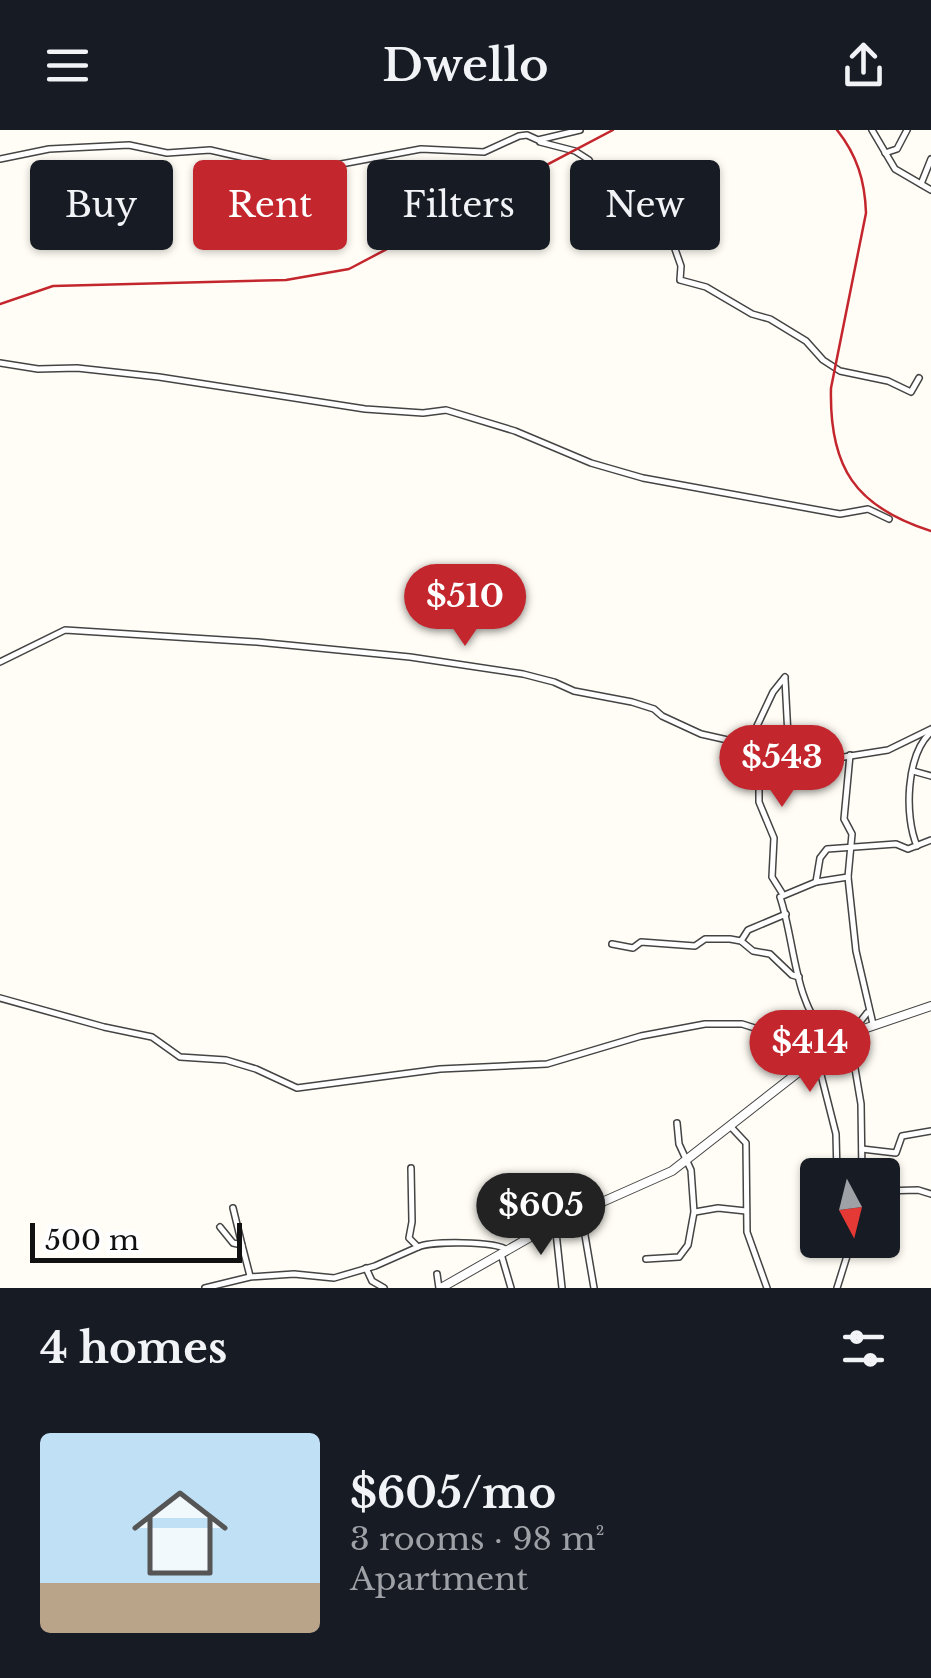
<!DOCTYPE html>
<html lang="en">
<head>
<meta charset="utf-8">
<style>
	:root { --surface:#171b24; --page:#242831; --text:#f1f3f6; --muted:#9ea1a6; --accent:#c4262e }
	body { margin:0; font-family:"Libre Baskerville",serif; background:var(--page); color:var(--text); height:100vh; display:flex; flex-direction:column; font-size:38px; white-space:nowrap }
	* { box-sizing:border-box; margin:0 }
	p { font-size:32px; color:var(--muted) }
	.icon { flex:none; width:55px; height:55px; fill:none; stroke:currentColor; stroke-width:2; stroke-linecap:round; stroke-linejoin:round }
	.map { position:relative; height:1158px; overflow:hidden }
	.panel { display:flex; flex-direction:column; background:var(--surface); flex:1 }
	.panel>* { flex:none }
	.banner { position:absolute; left:30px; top:30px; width:872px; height:90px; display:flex; gap:20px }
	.needle { width:65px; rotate:173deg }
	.fabs { position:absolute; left:800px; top:1028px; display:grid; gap:20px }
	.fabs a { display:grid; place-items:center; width:100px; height:100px; border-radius:10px; background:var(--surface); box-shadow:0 2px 8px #0004; font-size:50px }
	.scale { position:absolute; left:30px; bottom:25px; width:212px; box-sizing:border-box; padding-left:10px; border:5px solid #111; border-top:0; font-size:28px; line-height:35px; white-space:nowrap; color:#111; -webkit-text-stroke:8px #fff; paint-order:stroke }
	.price { position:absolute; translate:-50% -85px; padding:0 22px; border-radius:35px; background:var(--accent); color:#fff; font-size:32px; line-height:65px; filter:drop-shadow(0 2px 5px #0008) }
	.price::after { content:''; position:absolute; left:50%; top:60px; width:30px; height:22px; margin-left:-15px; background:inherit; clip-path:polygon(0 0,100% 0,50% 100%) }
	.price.active { background:#222; color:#fff }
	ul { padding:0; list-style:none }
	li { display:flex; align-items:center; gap:30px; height:250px; padding:0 40px }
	li span { display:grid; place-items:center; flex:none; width:280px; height:200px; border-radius:10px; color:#555 }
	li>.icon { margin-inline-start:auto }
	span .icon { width:120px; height:120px; fill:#fffc; stroke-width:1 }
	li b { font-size:42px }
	h2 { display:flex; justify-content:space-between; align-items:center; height:120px; padding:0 40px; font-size:42px }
	.chip { padding:0 35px; border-radius:10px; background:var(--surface); box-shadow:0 2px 8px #0004; font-size:35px; line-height:90px }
	.chip.active { background:var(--accent); color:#fff }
	header { display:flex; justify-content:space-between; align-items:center; height:130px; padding:0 40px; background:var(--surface); font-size:45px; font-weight:600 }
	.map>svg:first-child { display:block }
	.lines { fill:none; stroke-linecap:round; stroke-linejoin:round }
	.minor-casing { stroke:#444; stroke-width:8 }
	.tertiary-casing { stroke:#444; stroke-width:10 }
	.minor { stroke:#fff; stroke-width:5 }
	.tertiary { stroke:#fff; stroke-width:8 }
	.rail { stroke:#c4262e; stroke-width:2.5 }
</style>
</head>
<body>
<header><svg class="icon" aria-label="menu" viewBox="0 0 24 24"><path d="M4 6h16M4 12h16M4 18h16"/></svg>Dwello<svg class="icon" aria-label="share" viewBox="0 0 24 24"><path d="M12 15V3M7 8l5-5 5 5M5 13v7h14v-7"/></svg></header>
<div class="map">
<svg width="931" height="1158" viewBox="0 0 931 1158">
	<rect width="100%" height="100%" fill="#fffdf5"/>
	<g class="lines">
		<!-- minor casing -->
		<g class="minor-casing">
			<g id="minor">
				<path d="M872,0l23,39 36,21"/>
				<path d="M540,12l35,9 14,9 18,37 13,5 15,10 29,6 17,48 -1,14 26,7 46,27 18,5 36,22 17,19 17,11 48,10 23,11 8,-14"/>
				<path d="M885,23l12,-4 10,-19"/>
				<path d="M0,29l49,-10 80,-4 38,8 43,-3 61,14 49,4 101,-19 63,3 35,-16 8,-1 11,5 42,-10"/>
				<path d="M921,54l10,-25"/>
				<path d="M0,233l38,6 39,-1 82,9 206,32 58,4 23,-3 69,21 76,32 52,15 197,36 28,-5 21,10"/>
				<path d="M0,532l65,-32 192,12 153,15 113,17 31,8 20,9 58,11 22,7 8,7 39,18 40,9 20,11 11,2 26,-1 27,5 63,-10 43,-21"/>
				<path d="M785,549l4,76"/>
				<path d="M747,617l26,-55 12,-15"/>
				<path d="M850,625l-6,64 8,15 -4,43 8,74 17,73"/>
				<path d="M741,632l18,13v27l15,36 -2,39 10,16"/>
				<path d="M913,641l18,5"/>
				<path d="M917,716c-13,-30 -11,-91 14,-114"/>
				<path d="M816,752l4,-24 7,-9 69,-5 12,5 23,-9"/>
				<path d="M741,811l7,-11 38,-16"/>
				<path d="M612,814l21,4 8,-6 54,4 10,-7h25l11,2 12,10 17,3 22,21 7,2"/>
				<path d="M0,868l104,29 48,10 28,20 46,3 30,9 41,19 143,-19 107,-5 94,-28 64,-12h37l32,10 22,2 47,-1"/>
				<path d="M819,896l21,-8 20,4 7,-9"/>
				<path d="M849,903l12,71 1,71"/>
				<path d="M827,906c-34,-36 -32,-95 -47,-139l36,-15 32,-5"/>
				<path d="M817,929l19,75 1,41"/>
				<path d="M731,997l15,16 1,89 20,56"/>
				<path d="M862,1019l34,4 6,-17 29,-5"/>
				<path d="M411,1038l1,54 -3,16 9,9c13,-6 78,-6 89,3"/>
				<path d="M882,1061l36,-1 13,4"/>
				<path d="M233,1078l9,37"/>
				<path d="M581,1082l13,76"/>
				<path d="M695,1082l23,-4 28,3"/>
				<path d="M555,1093l7,65"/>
				<path d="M220,1097l13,16 9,2 8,31"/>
				<path d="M501,1124l10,34"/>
				<path d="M646,1129l33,-2 9,-12 6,-33 -3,-42 -12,-26 -2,-21"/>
				<path d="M366,1138l6,13 12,7"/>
				<path d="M437,1144l2,14"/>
				<path d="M205,1158l45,-11 44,-3 40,4 41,-12 43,-19"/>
				<path d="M837,1158l15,-48"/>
			</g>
		</g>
		<!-- tertiary casing -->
		<g class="tertiary-casing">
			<path id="tertiary" d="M441,1158l114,-65 117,-52 174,-136 85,-29"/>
		</g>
		<!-- minor -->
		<use href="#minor" class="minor"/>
		<!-- tertiary -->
		<use href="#tertiary" class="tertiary"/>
		<!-- rail -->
		<g class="rail">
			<path d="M837,0c20,25 28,51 29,83l-35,175c-2,79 24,119 100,143"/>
			<path d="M0,174l53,-18 233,-6 63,-11 264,-139"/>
		</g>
	</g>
</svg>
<div class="fabs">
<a><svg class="needle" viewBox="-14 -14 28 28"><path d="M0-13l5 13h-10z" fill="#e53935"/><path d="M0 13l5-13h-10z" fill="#9ea1a6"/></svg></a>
</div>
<div class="scale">500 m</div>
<b class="price" style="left:465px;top:519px">$510</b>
<b class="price" style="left:782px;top:680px">$543</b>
<b class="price" style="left:810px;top:965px">$414</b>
<b class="price active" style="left:541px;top:1128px">$605</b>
<div class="banner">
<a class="chip">Buy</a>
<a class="chip active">Rent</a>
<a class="chip">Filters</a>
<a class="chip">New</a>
</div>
</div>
<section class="panel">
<h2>4 homes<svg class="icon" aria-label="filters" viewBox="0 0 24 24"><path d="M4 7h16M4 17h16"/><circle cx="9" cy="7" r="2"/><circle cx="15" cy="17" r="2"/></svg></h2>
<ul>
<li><span style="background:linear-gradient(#bfe0f5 75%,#b9a48a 0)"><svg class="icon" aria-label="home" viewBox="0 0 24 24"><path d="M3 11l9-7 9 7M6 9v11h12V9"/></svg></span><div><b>$605/mo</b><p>3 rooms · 98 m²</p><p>Apartment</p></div></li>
</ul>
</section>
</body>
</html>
